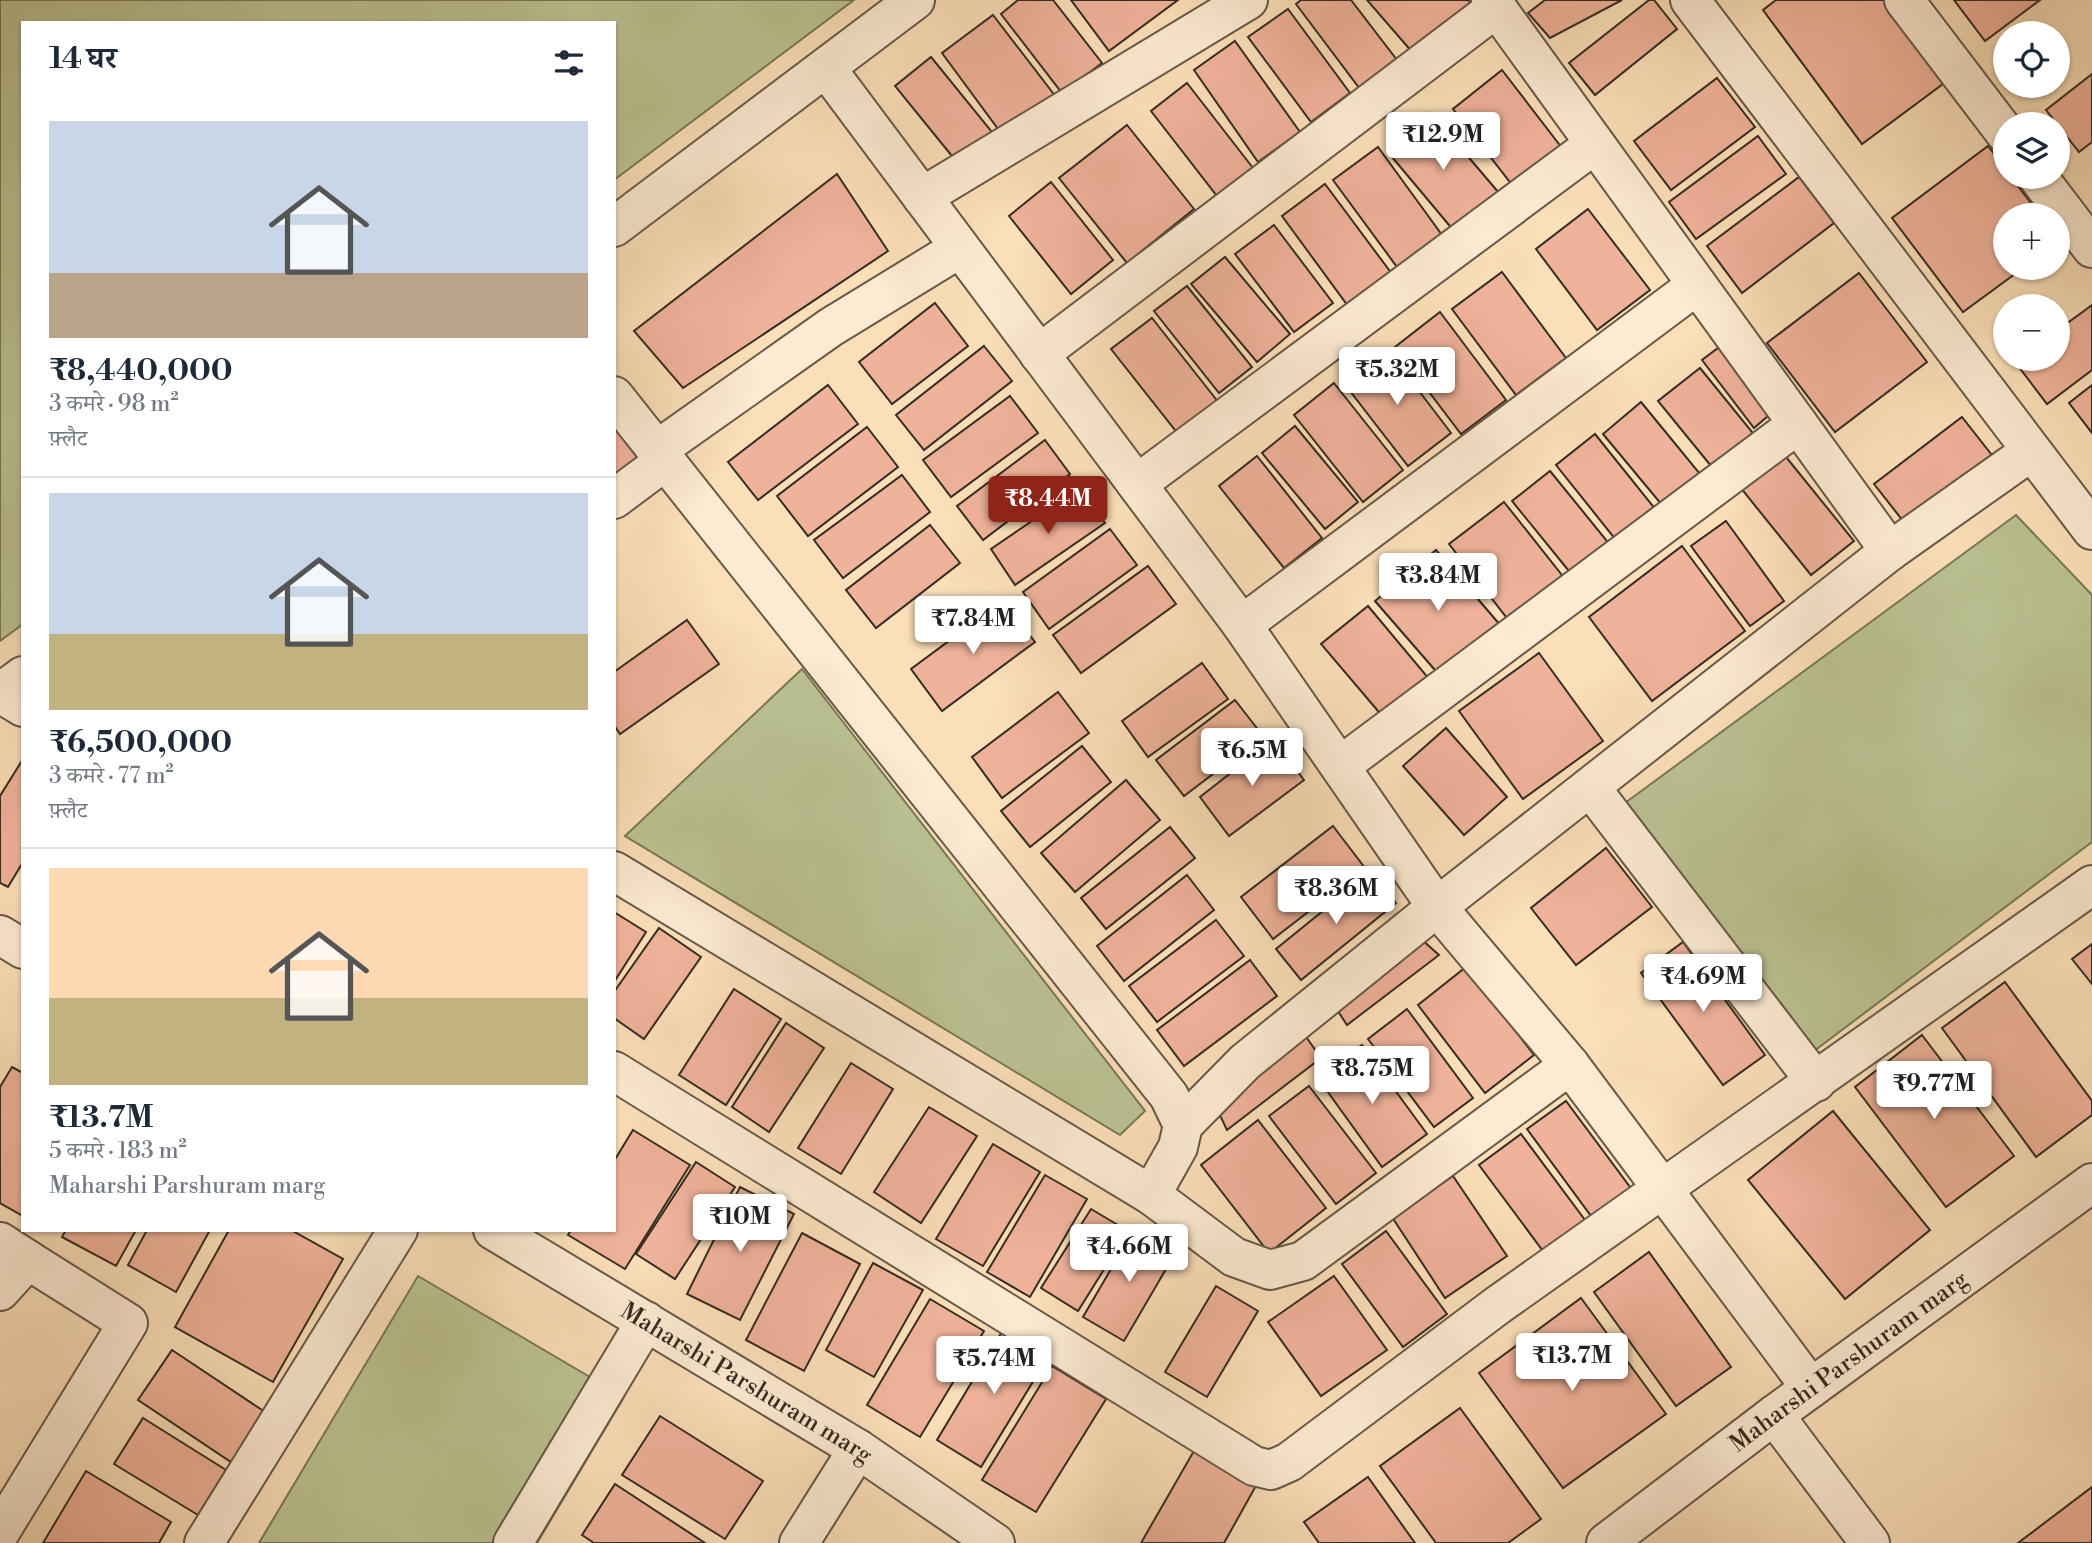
<!DOCTYPE html>
<html lang="hi">
<head>
<meta charset="utf-8">
<style>
	:root { --surface:#fff; --page:#f6f6f7; --text:#1f2937; --muted:#747a83; --line:#e0e1e3; --accent:#8f2418 }
	body { margin:0; font-family:"Libre Bodoni","Noto Serif Devanagari",serif; background:var(--page); color:var(--text); height:100vh; display:flex; flex-direction:column; font-size:26px; white-space:nowrap }
	* { box-sizing:border-box; margin:0 }
	p { font-size:23px; color:var(--muted) }
	.icon { flex:none; width:38px; height:38px; fill:none; stroke:currentColor; stroke-width:2; stroke-linecap:round; stroke-linejoin:round }
	.map { position:relative; flex:1; overflow:hidden }
	.panel { position:absolute; left:21px; top:21px; width:595px; height:1211px; display:flex; flex-direction:column; background:var(--surface); border-radius:0px; box-shadow:0 2px 5px #0004 }
	.panel>* { flex:none }
	.controls { position:absolute; left:1993px; top:21px; display:grid; gap:14px }
	.controls a { display:grid; place-items:center; width:77px; height:77px; border-radius:50%; background:var(--surface); box-shadow:0 2px 5px #0004; font-size:35px }
	.price { position:absolute; translate:-50% -60px; padding:0 16px; border-radius:7px; background:#fff; color:#222; font-size:23px; line-height:46px; filter:drop-shadow(0 2px 4px #0008) }
	.price::after { content:''; position:absolute; left:50%; top:42px; width:21px; height:16px; margin-left:-10px; background:inherit; clip-path:polygon(0 0,100% 0,50% 100%) }
	.price.on { background:var(--accent); color:#fff }
	ul { padding:0; list-style:none }
	li { display:grid; align-content:center; gap:14px; height:371px; padding:0 28px }
	li+li { border-top:2px solid var(--line) }
	li span { display:grid; place-items:center; height:217px; border-radius:0px; color:#555 }
	li>.icon { margin-inline-start:auto }
	span .icon { width:126px; height:126px; fill:#fffc; stroke-width:1 }
	li b { font-size:30px }
	h2 { display:flex; justify-content:space-between; align-items:center; height:84px; padding:0 28px; font-size:30px }
	.map>svg:first-child { display:block }
	.green { fill:#bbc292; stroke:#78775a; stroke-width:2 }
	.building { fill:#efb29a; stroke:#352c21; stroke-width:2 }
	.lines { fill:none; stroke-linecap:round; stroke-linejoin:round }
	.minor-casing { stroke:#665947; stroke-width:42 }
	.minor { stroke:#fcead2; stroke-width:38 }
	.labels { text-anchor:middle; stroke-width:5; stroke-linejoin:round; paint-order:stroke }
	.street-label { font-size:24px; fill:#352c21; stroke:#fcead2 }
</style>
</head>
<body>
<div class="map">
<svg width="2092" height="1543" viewBox="0 0 2092 1543">
	<rect width="100%" height="100%" fill="#fbdfb9"/>
	<filter id="stains"><feTurbulence type="fractalNoise" baseFrequency=".00286" numOctaves="4"/><feColorMatrix values="0 0 0 0 .2 0 0 0 0 .09 0 0 0 0 .02 0 0 0 .5 -.17"/></filter>
	<radialGradient id="worn" r=".72"><stop offset=".6" stop-color="#630" stop-opacity="0"/><stop offset="1" stop-color="#630" stop-opacity=".3"/></radialGradient>
	<!-- green -->
	<g class="green">
		<path d="M0,0h854l-240,180v-157h-591v601l-23,17z"/>
		<path d="M2016,515l76,80v247l-302,227 -188,-249z"/>
		<path d="M802,669l343,442 -25,24 -495,-299z"/>
		<path d="M418,1276l206,121 -87,146h-278z"/>
	</g>
	<!-- building -->
	<g class="building">
		<path d="M1018,0h35l49,63 -40,30 -61,-79z"/>
		<path d="M1071,0h107l-69,51z"/>
		<path d="M1301,0h50l46,60 -37,29 -64,-85z"/>
		<path d="M1367,0h101l3,4 -58,49z"/>
		<path d="M1545,0h77l-72,38 -22,-25z"/>
		<path d="M1649,0h5l23,29 -82,66 -26,-32z"/>
		<path d="M1776,0h117l58,78 -89,66 -99,-134z"/>
		<path d="M1954,0h86l-55,41z"/>
		<path d="M1288,9l62,84 -39,29 -63,-85z"/>
		<path d="M993,15l63,82 -52,40 -62,-84z"/>
		<path d="M1235,41l65,91 -42,30 -64,-92z"/>
		<path d="M931,57l61,75 -36,29 -61,-75z"/>
		<path d="M1502,70l60,78 -49,38 -60,-77z"/>
		<path d="M2092,74v68l-13,10 -33,-42z"/>
		<path d="M1717,78l38,49 -84,63 -37,-49z"/>
		<path d="M1187,83l66,85 -36,28 -66,-85z"/>
		<path d="M1431,113l68,80 -45,38 -67,-80z"/>
		<path d="M1127,125l67,84 -67,54 -68,-85z"/>
		<path d="M1758,136l28,38 -90,65 -27,-37z"/>
		<path d="M1988,146l18,23v8h5l29,38h-34v53h17l-60,44 -71,-94z"/>
		<path d="M1378,147l64,88 -45,32 -64,-87z"/>
		<path d="M837,174l51,77 -205,137 -49,-57z"/>
		<path d="M1799,177l35,46 -92,70 -35,-47z"/>
		<path d="M1051,182l62,78 -42,34 -62,-78z"/>
		<path d="M1325,184l67,90 -44,32 -66,-90z"/>
		<path d="M1588,209l62,81 -53,40 -61,-81z"/>
		<path d="M1274,225l59,78 -39,29 -59,-78z"/>
		<path d="M1225,257l65,77 -33,28 -66,-78z"/>
		<path d="M1502,272l64,86 -50,37 -64,-86z"/>
		<path d="M1859,273l68,89 -92,70 -68,-89z"/>
		<path d="M1187,286l65,81 -33,26 -65,-82z"/>
		<path d="M935,303l33,43 -76,58 -33,-42z"/>
		<path d="M2092,305v65l-45,34 -32,-42 4,-3h39v-29z"/>
		<path d="M1440,312l66,88 -45,34 -66,-87z"/>
		<path d="M1152,318l67,85 -40,32 -68,-86z"/>
		<path d="M1726,342l50,67 -22,19 -52,-68z"/>
		<path d="M984,346l28,35 -88,69 -28,-35z"/>
		<path d="M1387,349l64,84 -43,33 -65,-84z"/>
		<path d="M1700,368l61,75 -41,34 -62,-76z"/>
		<path d="M1334,383l69,87 -40,32 -69,-87z"/>
		<path d="M828,385l30,39 -100,76 -30,-38z"/>
		<path d="M2092,385v48l-23,-30z"/>
		<path d="M1010,396l28,37 -87,64 -28,-37z"/>
		<path d="M1641,402l64,78 -38,31 -64,-77z"/>
		<path d="M1962,417l33,42 -88,67 -33,-42z"/>
		<path d="M614,422l26,35 -26,19z"/>
		<path d="M1295,426l63,76 -33,27 -63,-76z"/>
		<path d="M867,427l31,40 -90,69 -31,-40z"/>
		<path d="M1595,434l65,81 -40,30 -64,-80z"/>
		<path d="M1045,440l25,34 -87,66 -26,-34z"/>
		<path d="M1782,452l72,89 -43,34 -71,-88z"/>
		<path d="M1257,456l65,82 -38,30 -65,-82z"/>
		<path d="M1550,471l61,75 -38,30 -61,-75z"/>
		<path d="M902,475l28,37 -87,66 -29,-38z"/>
		<path d="M1080,488l25,35 -90,62 -24,-36z"/>
		<path d="M1504,502l65,82 -55,43 -65,-83z"/>
		<path d="M1726,521l58,80 -34,25 -59,-80z"/>
		<path d="M930,525l30,38 -84,65 -30,-38z"/>
		<path d="M1110,529l27,36 -88,64 -26,-37z"/>
		<path d="M1682,546l63,85 -93,70 -63,-84z"/>
		<path d="M1436,550l65,76 -60,51 -66,-76z"/>
		<path d="M1148,566l28,38 -95,69 -28,-38z"/>
		<path d="M1003,601l32,41 -93,69 -31,-42z"/>
		<path d="M1368,606l67,80 -46,38 -68,-80z"/>
		<path d="M687,620l32,44 -99,70 -6,-9v-53z"/>
		<path d="M1539,653l64,88 -80,58 -64,-88z"/>
		<path d="M1202,663l26,36 -80,58 -26,-36z"/>
		<path d="M1058,692l31,41 -87,65 -30,-41z"/>
		<path d="M1235,700l28,36 -79,60 -28,-36z"/>
		<path d="M1446,728l61,69 -43,38 -61,-69z"/>
		<path d="M1273,740l31,40 -75,56 -29,-39z"/>
		<path d="M1082,746l29,36 -81,65 -29,-36z"/>
		<path d="M23,759v103l-15,25 -8,-4v-87z"/>
		<path d="M1126,780l34,40 -85,72 -34,-39z"/>
		<path d="M1333,826l32,42 -92,71 -32,-42z"/>
		<path d="M1170,827l25,31 -89,71 -25,-31z"/>
		<path d="M1606,848l46,59 -76,58 -45,-57z"/>
		<path d="M1371,872l25,31 -95,77 -25,-31z"/>
		<path d="M1187,875l27,35 -90,71 -27,-35z"/>
		<path d="M614,912l32,20 -32,50z"/>
		<path d="M1216,920l28,36 -87,66 -28,-36z"/>
		<path d="M659,928l42,29 -57,82 -30,-21v-26z"/>
		<path d="M1421,939l18,16 -92,70 -15,-23z"/>
		<path d="M1683,942l82,113 -42,30 -82,-112z"/>
		<path d="M2092,944v40l-20,-25z"/>
		<path d="M1250,960l27,36 -93,70 -27,-36z"/>
		<path d="M1466,967l68,88 -49,38 -67,-88z"/>
		<path d="M2005,982l87,119v14l-56,42 -94,-129z"/>
		<path d="M734,989l47,30 -55,86 -47,-30z"/>
		<path d="M1407,1009l66,89 -39,29 -66,-88z"/>
		<path d="M786,1023l38,25 -55,84 -37,-25z"/>
		<path d="M1304,1034l17,24 -94,72 -12,-25z"/>
		<path d="M1922,1035l92,121 -68,51 -91,-120z"/>
		<path d="M1362,1045l65,89 -45,33 -65,-90z"/>
		<path d="M851,1063l42,26 -52,85 -43,-26z"/>
		<path d="M12,1067l11,6v143l-23,-13v-116z"/>
		<path d="M1309,1086l67,87 -40,31 -67,-88z"/>
		<path d="M1566,1101l67,90 -39,29 -67,-91z"/>
		<path d="M929,1107l48,29 -56,87 -47,-31z"/>
		<path d="M1833,1111l97,119 -85,69 -97,-119z"/>
		<path d="M1258,1120l68,88 -57,45 -68,-88z"/>
		<path d="M633,1130l57,35 -65,104 -57,-34 3,-5h43v-69z"/>
		<path d="M1521,1134l64,86 -42,31 -64,-86z"/>
		<path d="M993,1144l47,28 -57,94 -47,-27z"/>
		<path d="M696,1162l39,25 -60,92 -39,-25z"/>
		<path d="M1045,1175l42,24 -57,98 -43,-25z"/>
		<path d="M1453,1176l54,80 -62,42 -53,-81z"/>
		<path d="M740,1187l54,27 -54,106 -53,-26z"/>
		<path d="M1091,1209l37,22 -50,80 -37,-23z"/>
		<path d="M1135,1228l41,24 -52,89 -41,-24z"/>
		<path d="M66,1230h70l-20,36 -54,-29z"/>
		<path d="M147,1230h63l-34,62 -48,-27z"/>
		<path d="M229,1230h62l52,29 -70,123 -98,-55z"/>
		<path d="M1386,1231l61,83 -44,33 -61,-83z"/>
		<path d="M802,1233l58,31 -56,107 -58,-31z"/>
		<path d="M1649,1252l82,115 -55,39 -82,-114z"/>
		<path d="M873,1263l50,27 -49,87 -48,-27z"/>
		<path d="M1334,1276l53,74 -66,46 -53,-74z"/>
		<path d="M1216,1286l42,25 -51,86 -42,-25z"/>
		<path d="M1581,1298l85,116 -103,74 -84,-115z"/>
		<path d="M930,1299l54,32 -64,106 -53,-32z"/>
		<path d="M1006,1325l45,27 -70,115 -44,-27z"/>
		<path d="M172,1350l96,64 -34,50 -96,-64z"/>
		<path d="M1052,1366l54,33 -70,113 -54,-32z"/>
		<path d="M1460,1408l81,111 -33,24h-72l-56,-77z"/>
		<path d="M660,1416l103,65 -38,58 -103,-64z"/>
		<path d="M143,1418l83,52 -28,45 -84,-51z"/>
		<path d="M1195,1449l62,35 -33,59h-83z"/>
		<path d="M86,1471l85,51 -12,21h-116z"/>
		<path d="M1368,1477l47,66h-96l-15,-21z"/>
		<path d="M615,1484l90,59h-111l-12,-8z"/>
		<path d="M2092,1487v56h-74z"/>
	</g>
	<g class="lines">
		<!-- minor casing -->
		<g class="minor-casing">
			<g id="minor">
				<path d="M1491,0l399,551"/>
				<path d="M1690,0l402,530"/>
				<path d="M1904,0l102,134"/>
				<path d="M826,68l416,557 195,282 133,158 241,323"/>
				<path d="M2038,177l54,71"/>
				<path d="M922,197l326,-197"/>
				<path d="M614,227l301,-227"/>
				<path d="M1039,354l457,-346"/>
				<path d="M614,396l555,700 14,29 -5,22 -27,48"/>
				<path d="M657,450l174,-123 129,-79"/>
				<path d="M1137,484l458,-340"/>
				<path d="M614,499l51,-38"/>
				<path d="M1242,625l455,-340"/>
				<path d="M23,676l-23,17 23,14"/>
				<path d="M1340,766l458,-342"/>
				<path d="M1590,787l226,295"/>
				<path d="M614,871l537,324 83,62 36,13 33,-9 267,-196"/>
				<path d="M0,935l23,14"/>
				<path d="M614,1071l640,395 17,4 18,-8 209,-157 594,-420"/>
				<path d="M1183,1125l62,-63 192,-155 453,-356 140,-99"/>
				<path id="s1" d="M493,1230l365,219 137,94"/>
				<path d="M0,1242l28,18"/>
				<path d="M0,1291l28,-31 100,63 -128,209"/>
				<path d="M1774,1415l96,128"/>
				<path d="M204,1543l194,-313"/>
				<path d="M513,1543l133,-222"/>
				<path d="M799,1543l59,-94"/>
				<path id="s2" d="M1606,1543l168,-128 318,-232"/>
			</g>
		</g>
		<!-- minor -->
		<use href="#minor" class="minor"/>
	</g>
	<g class="labels">
		<!-- street labels -->
		<g class="street-label">
			<text dy="8" stroke="none"><textPath href="#s2" startOffset="303">Maharshi Parshuram marg</textPath></text>
			<text dy="8" stroke="none"><textPath href="#s1" startOffset="296">Maharshi Parshuram marg</textPath></text>
		</g>
	</g>
	<rect width="100%" height="100%" filter="url(#stains)"/>
	<rect width="100%" height="100%" fill="url(#worn)"/>
</svg>
<div class="controls">
<a><svg class="icon" aria-label="locate" viewBox="0 0 24 24"><circle cx="12" cy="12" r="6"/><path d="M12 2v4M12 18v4M2 12h4M18 12h4"/></svg></a>
<a><svg class="icon" aria-label="layers" viewBox="0 0 24 24"><path d="M12 4l9 5-9 5-9-5zM3 14l9 5 9-5"/></svg></a>
<a>+</a>
<a>−</a>
</div>
<b class="price" style="left:1443px;top:172px">₹12.9M</b>
<b class="price" style="left:1397px;top:407px">₹5.32M</b>
<b class="price on" style="left:1048px;top:536px">₹8.44M</b>
<b class="price" style="left:1438px;top:613px">₹3.84M</b>
<b class="price" style="left:973px;top:656px">₹7.84M</b>
<b class="price" style="left:1252px;top:788px">₹6.5M</b>
<b class="price" style="left:1336px;top:926px">₹8.36M</b>
<b class="price" style="left:1703px;top:1014px">₹4.69M</b>
<b class="price" style="left:1372px;top:1106px">₹8.75M</b>
<b class="price" style="left:1934px;top:1121px">₹9.77M</b>
<b class="price" style="left:740px;top:1254px">₹10M</b>
<b class="price" style="left:1129px;top:1284px">₹4.66M</b>
<b class="price" style="left:1572px;top:1393px">₹13.7M</b>
<b class="price" style="left:994px;top:1396px">₹5.74M</b>
<section class="panel">
<h2>14 घर<svg class="icon" aria-label="filters" viewBox="0 0 24 24"><path d="M4 7h16M4 17h16"/><circle cx="9" cy="7" r="2"/><circle cx="15" cy="17" r="2"/></svg></h2>
<ul>
<li><span style="background:linear-gradient(#c9d6e8 70%,#b9a48a 0)"><svg class="icon" aria-label="home" viewBox="0 0 24 24"><path d="M3 11l9-7 9 7M6 9v11h12V9"/></svg></span><div><b>₹8,440,000</b><p>3 कमरे · 98 m²</p><p>फ़्लैट</p></div></li>
<li><span style="background:linear-gradient(#c9d6e8 65%,#c2b280 0)"><svg class="icon" aria-label="home" viewBox="0 0 24 24"><path d="M3 11l9-7 9 7M6 9v11h12V9"/></svg></span><div><b>₹6,500,000</b><p>3 कमरे · 77 m²</p><p>फ़्लैट</p></div></li>
<li><span style="background:linear-gradient(#ffd9b3 60%,#c2b280 0)"><svg class="icon" aria-label="home" viewBox="0 0 24 24"><path d="M3 11l9-7 9 7M6 9v11h12V9"/></svg></span><div><b>₹13.7M</b><p>5 कमरे · 183 m²</p><p>Maharshi Parshuram marg</p></div></li>
</ul>
</section>
</div>
</body>
</html>
